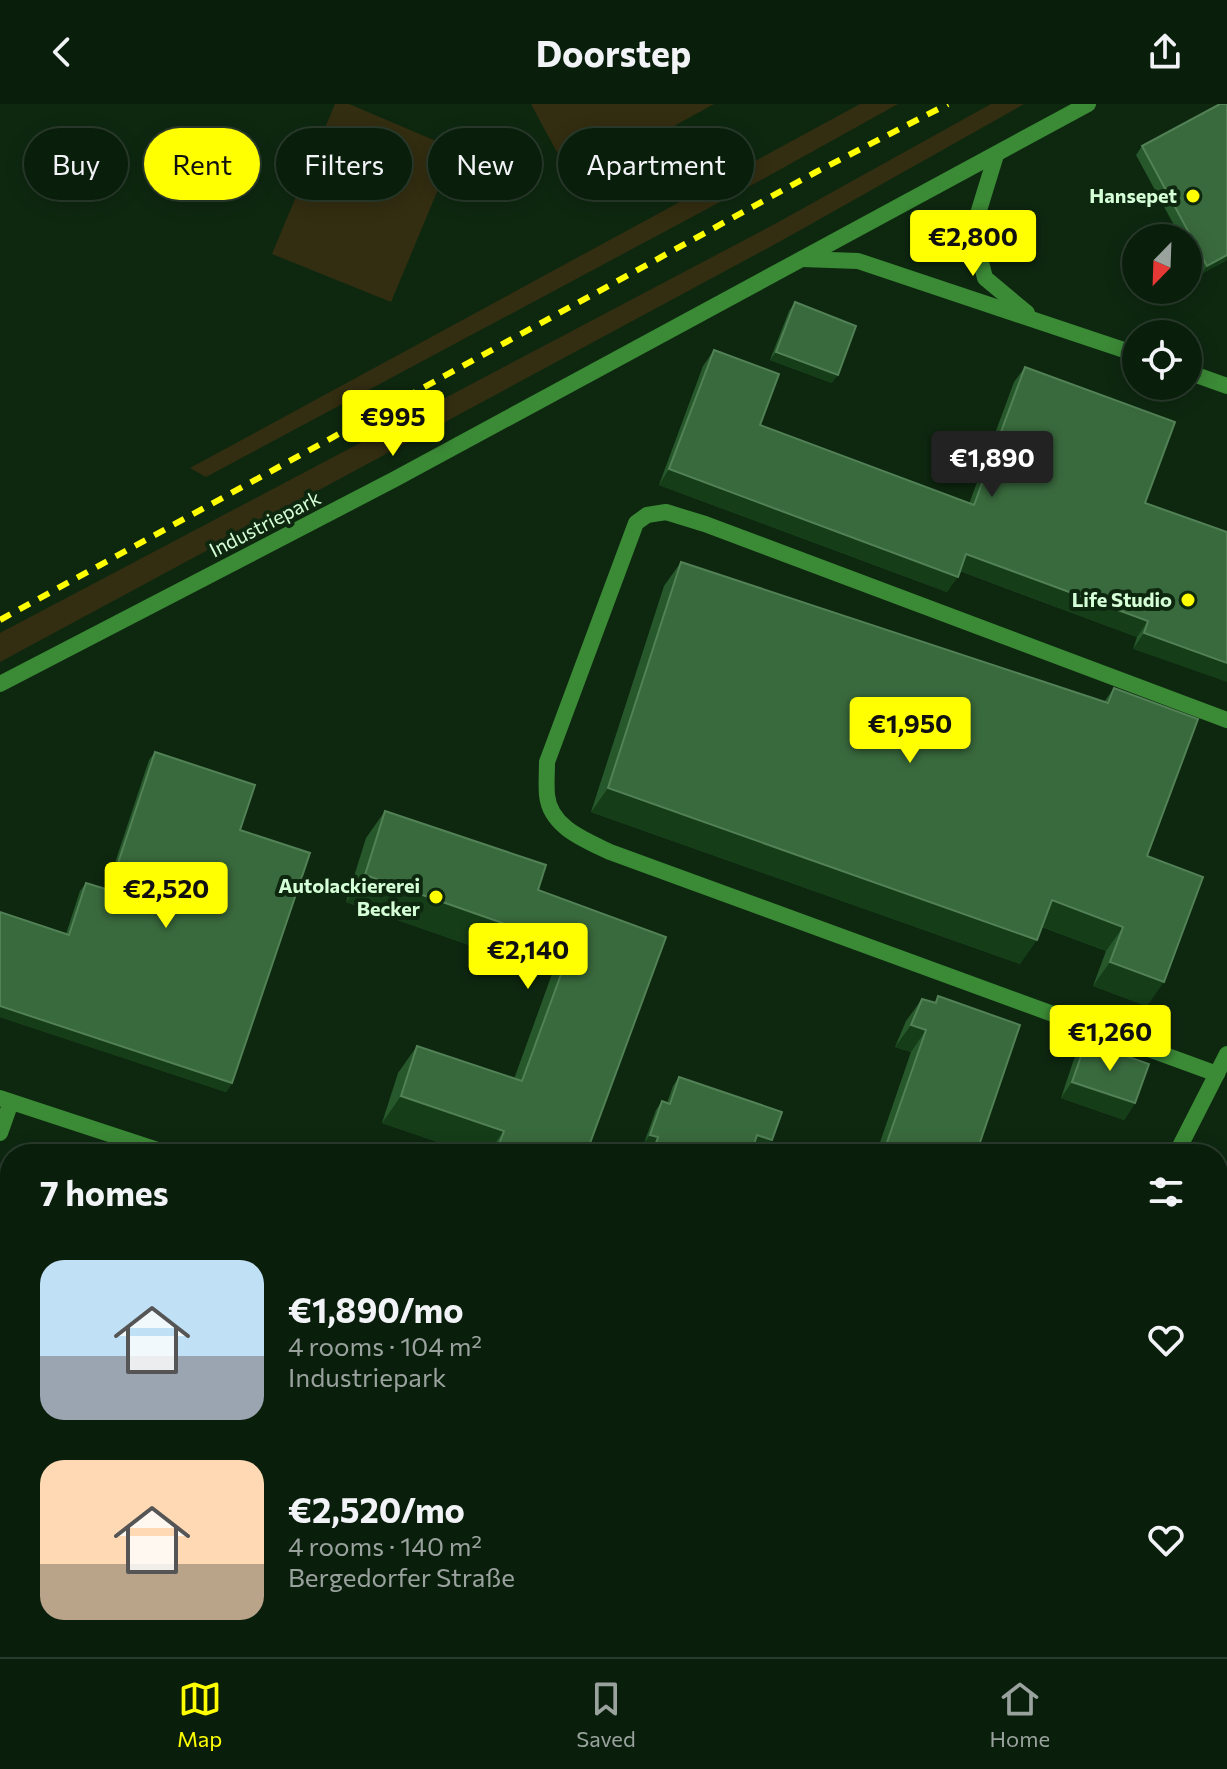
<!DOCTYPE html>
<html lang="en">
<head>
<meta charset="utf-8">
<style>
	:root { --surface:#0a1e0c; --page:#132715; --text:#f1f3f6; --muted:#99a29d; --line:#2a3c2d; --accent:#ffff01 }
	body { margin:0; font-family:Commissioner,sans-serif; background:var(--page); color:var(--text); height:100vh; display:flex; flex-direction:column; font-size:30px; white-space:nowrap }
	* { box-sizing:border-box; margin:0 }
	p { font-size:26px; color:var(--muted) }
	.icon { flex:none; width:44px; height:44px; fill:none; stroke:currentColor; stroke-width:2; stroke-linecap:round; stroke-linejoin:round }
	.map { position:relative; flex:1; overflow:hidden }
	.sheet { position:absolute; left:0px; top:1040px; width:1228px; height:514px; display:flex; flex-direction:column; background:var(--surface); border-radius:32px 32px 0 0; box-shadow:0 4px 20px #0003,0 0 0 2px var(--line) }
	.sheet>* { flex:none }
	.top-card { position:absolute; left:24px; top:24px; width:800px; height:72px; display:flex; gap:16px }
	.needle { width:52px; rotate:203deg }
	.fabs { position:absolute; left:1122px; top:120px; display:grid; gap:16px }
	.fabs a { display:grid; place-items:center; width:80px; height:80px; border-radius:50%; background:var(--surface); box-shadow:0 4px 20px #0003,0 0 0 2px var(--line); font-size:40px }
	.price { position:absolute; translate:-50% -68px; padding:0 18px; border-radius:8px; background:var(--accent); color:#111; font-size:26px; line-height:52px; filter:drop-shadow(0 2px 4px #0008) }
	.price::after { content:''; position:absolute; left:50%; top:48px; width:24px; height:18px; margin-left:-12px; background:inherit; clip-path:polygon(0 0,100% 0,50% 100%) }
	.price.current { background:#222; color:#fff }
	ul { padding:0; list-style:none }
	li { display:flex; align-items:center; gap:24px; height:200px; padding:0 40px }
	li span { display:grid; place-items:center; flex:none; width:224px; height:160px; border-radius:24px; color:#555 }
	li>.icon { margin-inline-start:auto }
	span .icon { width:96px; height:96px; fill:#fffc; stroke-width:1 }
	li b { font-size:34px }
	h2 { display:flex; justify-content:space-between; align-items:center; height:96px; padding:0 40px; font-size:34px }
	.pill { padding:0 28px; border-radius:36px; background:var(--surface); box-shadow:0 4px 20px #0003,0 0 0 2px var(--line); font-size:28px; line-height:72px }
	.pill.current { background:var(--accent); color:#111 }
	header { display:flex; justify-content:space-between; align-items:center; height:104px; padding:0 40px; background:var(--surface); font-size:36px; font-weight:700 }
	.dock { display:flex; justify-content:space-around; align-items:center; height:112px; border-top:2px solid var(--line); background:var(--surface); font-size:22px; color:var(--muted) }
	.dock a { display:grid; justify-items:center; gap:4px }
	.dock .current { color:var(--accent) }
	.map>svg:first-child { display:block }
	.grass { fill:#332e11 }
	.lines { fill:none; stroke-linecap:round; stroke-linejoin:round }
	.service { stroke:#3b8a36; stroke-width:16 }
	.minor { stroke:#3b8a36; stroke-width:16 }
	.tertiary { stroke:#3b8a36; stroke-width:16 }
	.rail { stroke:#ffff01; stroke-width:6; stroke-dasharray:12 10; stroke-linecap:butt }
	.wall { fill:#26582b }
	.shaded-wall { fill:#153d18 }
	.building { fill:#396a3d; stroke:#518155; stroke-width:2 }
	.poi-dot { fill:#ffff01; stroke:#0e2810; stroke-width:3 }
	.labels { text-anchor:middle; stroke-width:8; stroke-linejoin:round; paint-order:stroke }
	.poi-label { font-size:20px; font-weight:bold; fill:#d5ffd6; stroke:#0e2810; text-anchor:end }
	.street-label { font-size:20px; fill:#d5ffd6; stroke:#0e2810 }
</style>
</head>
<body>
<header><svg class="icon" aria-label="back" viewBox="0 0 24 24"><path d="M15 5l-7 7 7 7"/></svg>Doorstep<svg class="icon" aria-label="share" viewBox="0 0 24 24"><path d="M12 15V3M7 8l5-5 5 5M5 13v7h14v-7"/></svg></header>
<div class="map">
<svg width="1227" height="1553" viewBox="0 0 1227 1553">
	<rect width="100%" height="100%" fill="#0e2810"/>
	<!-- grass -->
	<g class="grass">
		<path d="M335,0h14l106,45 -64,153 -119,-48z"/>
		<path d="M531,0h183l-141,78z"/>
		<path d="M860,0h38l-135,75 -557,298 -16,-9z"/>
		<path d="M991,0h33l-245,138 -779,420v-29l773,-408z"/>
	</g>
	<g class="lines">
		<!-- service -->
		<g class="service">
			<path d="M1217,970l-607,-222c-25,-12 -60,-25 -63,-57 -1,-11 0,-22 0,-33l89,-239 11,-8 19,-3 39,12 522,196"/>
			<path d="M0,1029l11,-31"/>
		</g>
		<!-- minor -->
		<g class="minor">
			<path d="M996,51l-23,75 12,48 42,35"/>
			<path d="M802,155l56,2 278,93"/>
			<path d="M1188,268l39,14"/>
			<path d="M0,580l395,-205 693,-375"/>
			<path d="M1176,1050l51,-100"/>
			<path d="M956,1553l3,-9"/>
		</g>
		<!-- tertiary -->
		<g class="tertiary">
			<path d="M0,994l170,56"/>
			<path d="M1218,1407l9,3"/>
		</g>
		<!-- rail -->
		<path class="rail" d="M0,516l816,-448 132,-68"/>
	</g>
	<!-- wall -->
	<g class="wall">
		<path d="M1227,0v156l-26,14 -13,-23v-13h-7l-45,-83 6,-9z"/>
		<path d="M795,198l37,81 -62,-23 19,-49z"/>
		<path d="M714,246l46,75 209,79 45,-122 11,-15 120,136 82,29 -94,117 4,-12 -177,-66 -13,21 -288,-107 44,-119z"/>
		<path d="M681,458l423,140 10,-14 33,168v150l-54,-20 13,-35 -64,-24 -22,37 -429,-152 73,-226z"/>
		<path d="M155,648l85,78 -8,253 -6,9 -226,-75v-105l66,22 14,-43 6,-8 20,7 43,-130z"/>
		<path d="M385,707l153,79 128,47 -80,217h-113l-91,-31 16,-50 19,-27 97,33 38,-105 -206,-72 20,-64z"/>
		<path d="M938,892l38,158h-100l35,-102 -16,-5 11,-26 16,-22 12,4z"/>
		<path d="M1086,938l49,61 -11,17 -63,-22 13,-39z"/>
		<path d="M679,973l88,72 -13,-4 -3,9h-101l2,-8 -8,-3 12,-33 6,-9 5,2 6,-17z"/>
		<path d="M1227,1124v187l-9,-3v-171z"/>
		<path d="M1050,1544h168l9,9h-180z"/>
	</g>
	<!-- shaded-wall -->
	<g class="shaded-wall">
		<path d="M1227,151v5l-26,14 6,-8z"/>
		<path d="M776,248l62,23 -6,8 -62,-23z"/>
		<path d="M669,365l289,108 -11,15 -288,-107z"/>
		<path d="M966,450l182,67 -11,16 -182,-68z"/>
		<path d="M1144,529l83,30v19l-94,-33z"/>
		<path d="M608,684l429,152 -17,24 -429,-152z"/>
		<path d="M365,771l206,72 -19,27 -206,-72z"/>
		<path d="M1052,796l71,27 -17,24 -71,-27z"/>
		<path d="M1110,858l54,20 -17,24 -54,-20z"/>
		<path d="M0,902l232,77 -6,9 -226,-75z"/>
		<path d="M911,921l15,5 -15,22 -16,-5z"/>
		<path d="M1072,978l63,21 -11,17 -63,-22z"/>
		<path d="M401,992l103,35 -17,23h-14l-91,-31z"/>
		<path d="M650,1031l8,2 -6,9 -8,-3z"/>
		<path d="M757,1031l15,5 -5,9 -16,-5z"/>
		<path d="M499,1040l27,10h-34z"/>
		<path d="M1218,1277l9,4v30l-9,-3z"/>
	</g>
	<!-- building -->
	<g class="building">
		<path d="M1220,0h7v151l-20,11 -65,-120z"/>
		<path d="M795,198l61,24 -18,49 -62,-23z"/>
		<path d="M714,246l65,24 -19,51 214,80 51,-138 150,55 -30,81 82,29v131l-83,-30 4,-12 -182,-67 -8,23 -289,-108z"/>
		<path d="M681,458l427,141 6,-15 84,31 -51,137 56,21 -39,105 -54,-20 13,-35 -71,-27 -15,40 -429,-152z"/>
		<path d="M155,648l100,33 -15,45 70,23 -78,230 -232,-77v-94l69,23 17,-52 23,7z"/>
		<path d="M385,707l161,54 -8,25 128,47 -80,217h-60l-27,-10 5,-13 -103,-35 16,-50 105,35 49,-134 -206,-72z"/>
		<path d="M938,892l82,29 -44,129h-93l43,-124 -15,-5 11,-26 14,4z"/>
		<path d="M1086,938l63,22 -14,39 -63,-21z"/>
		<path d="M679,973l103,35 -10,28 -15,-5 -6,19h-98l5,-17 -8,-2 12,-34 8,3z"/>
		<path d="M1227,1128v153l-9,-4v-125z"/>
		<path d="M0,1179l10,3v362h904l-3,9h-911z"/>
		<path d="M1218,1501l9,2v50h-171l3,-9h159z"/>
	</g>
	<!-- markers -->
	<g class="poi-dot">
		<circle cx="1193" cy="92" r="8"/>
		<circle cx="1188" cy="496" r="8"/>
		<circle cx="436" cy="793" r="8"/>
	</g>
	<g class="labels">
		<!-- poi labels -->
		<g class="poi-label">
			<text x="1177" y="99">Hansepet</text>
			<text x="1172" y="503">Life Studio</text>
			<text x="420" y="789">Autolackiererei<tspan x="420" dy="23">Becker</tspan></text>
		</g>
		<!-- street labels -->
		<g class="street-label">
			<text transform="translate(265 420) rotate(-27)" y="7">Industriepark</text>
		</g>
	</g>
</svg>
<div class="fabs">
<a><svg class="needle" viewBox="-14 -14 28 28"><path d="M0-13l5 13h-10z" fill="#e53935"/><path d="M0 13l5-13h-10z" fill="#99a29d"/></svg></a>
<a><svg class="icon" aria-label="locate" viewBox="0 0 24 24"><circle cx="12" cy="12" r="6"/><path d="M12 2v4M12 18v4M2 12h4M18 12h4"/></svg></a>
</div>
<b class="price" style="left:973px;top:174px">€2,800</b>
<b class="price" style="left:393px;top:354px">€995</b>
<b class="price current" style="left:992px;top:395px">€1,890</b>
<b class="price" style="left:910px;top:661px">€1,950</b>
<b class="price" style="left:166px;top:826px">€2,520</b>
<b class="price" style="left:528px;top:887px">€2,140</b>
<b class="price" style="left:1110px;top:969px">€1,260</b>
<div class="top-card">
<a class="pill">Buy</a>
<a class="pill current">Rent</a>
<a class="pill">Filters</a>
<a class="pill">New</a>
<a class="pill">Apartment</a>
</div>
<section class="sheet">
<h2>7 homes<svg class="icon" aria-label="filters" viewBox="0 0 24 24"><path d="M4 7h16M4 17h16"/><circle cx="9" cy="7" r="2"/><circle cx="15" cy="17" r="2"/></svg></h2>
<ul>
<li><span style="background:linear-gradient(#bfe0f5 60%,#9aa5b1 0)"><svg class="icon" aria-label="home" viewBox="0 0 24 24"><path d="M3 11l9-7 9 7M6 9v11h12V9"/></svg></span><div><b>€1,890/mo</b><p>4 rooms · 104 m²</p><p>Industriepark</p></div><svg class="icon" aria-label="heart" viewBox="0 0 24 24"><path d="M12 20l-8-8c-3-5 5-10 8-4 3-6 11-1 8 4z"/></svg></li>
<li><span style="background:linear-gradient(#ffd9b3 65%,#b9a48a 0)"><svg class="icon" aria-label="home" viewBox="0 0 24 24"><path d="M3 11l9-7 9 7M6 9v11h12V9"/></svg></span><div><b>€2,520/mo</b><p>4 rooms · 140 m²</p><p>Bergedorfer Straße</p></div><svg class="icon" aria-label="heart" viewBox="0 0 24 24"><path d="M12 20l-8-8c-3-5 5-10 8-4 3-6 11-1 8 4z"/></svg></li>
</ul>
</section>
</div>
<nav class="dock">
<a class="current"><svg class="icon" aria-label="map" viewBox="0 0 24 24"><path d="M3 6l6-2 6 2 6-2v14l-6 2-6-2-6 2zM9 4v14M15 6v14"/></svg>Map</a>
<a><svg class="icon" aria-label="saved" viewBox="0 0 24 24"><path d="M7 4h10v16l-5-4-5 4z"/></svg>Saved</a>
<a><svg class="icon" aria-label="home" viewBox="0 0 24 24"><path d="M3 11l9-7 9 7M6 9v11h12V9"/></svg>Home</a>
</nav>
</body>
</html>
